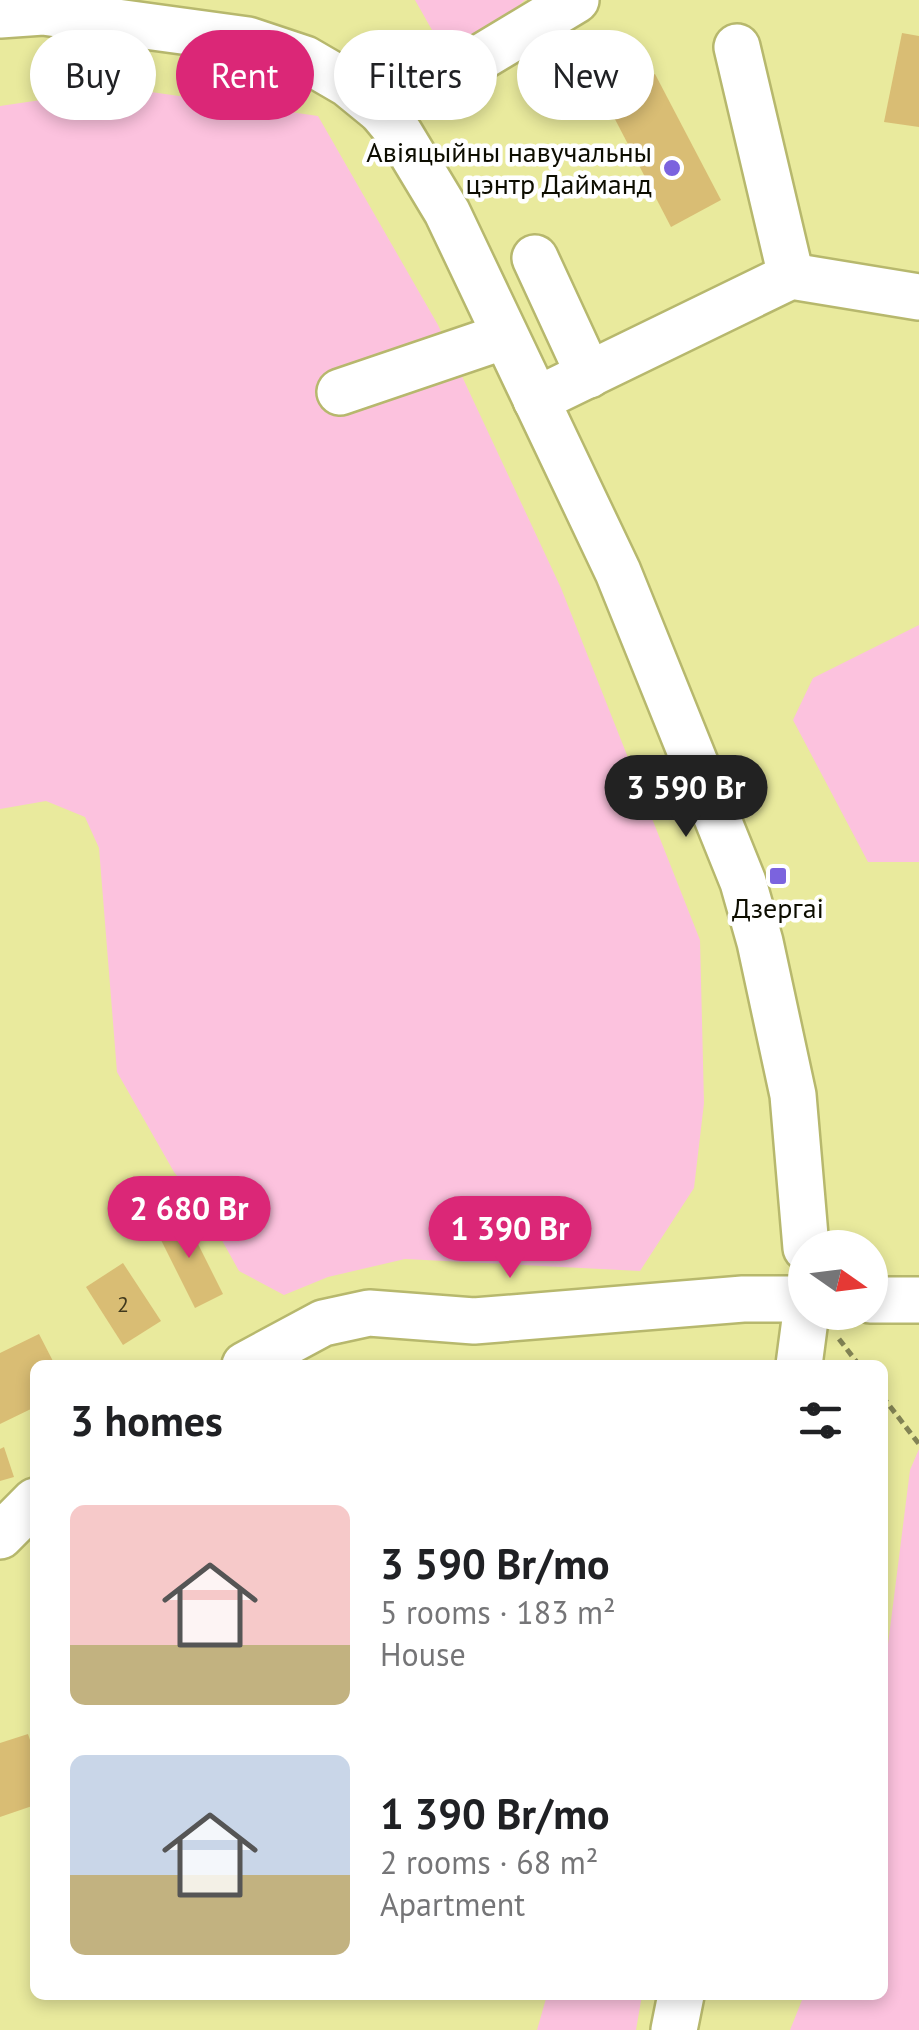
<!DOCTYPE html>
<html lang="en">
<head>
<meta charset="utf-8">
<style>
	:root { --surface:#fff; --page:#f6f6f6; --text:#202124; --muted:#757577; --accent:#db2777 }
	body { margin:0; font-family:"PT Sans",sans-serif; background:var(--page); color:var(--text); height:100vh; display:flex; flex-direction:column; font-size:38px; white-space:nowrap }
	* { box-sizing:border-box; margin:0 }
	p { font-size:32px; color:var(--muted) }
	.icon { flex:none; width:55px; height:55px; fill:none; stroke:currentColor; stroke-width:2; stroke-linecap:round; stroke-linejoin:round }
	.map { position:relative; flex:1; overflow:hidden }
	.drawer { position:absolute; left:30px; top:1360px; width:858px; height:640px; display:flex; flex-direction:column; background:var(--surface); border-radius:15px; box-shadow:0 5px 15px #0003 }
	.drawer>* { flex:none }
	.guide { position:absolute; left:30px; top:30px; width:860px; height:90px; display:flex; gap:20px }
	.needle { width:65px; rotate:104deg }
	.controls { position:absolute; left:788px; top:1230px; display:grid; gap:20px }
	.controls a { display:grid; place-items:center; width:100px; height:100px; border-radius:50%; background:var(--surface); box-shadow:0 5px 15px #0003; font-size:50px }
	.price { position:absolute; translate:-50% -85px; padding:0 22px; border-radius:35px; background:var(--accent); color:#fff; font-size:32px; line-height:65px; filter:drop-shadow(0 2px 5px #0008) }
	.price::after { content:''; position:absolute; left:50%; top:60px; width:30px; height:22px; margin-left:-15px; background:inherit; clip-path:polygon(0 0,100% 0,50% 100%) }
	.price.selected { background:#222; color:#fff }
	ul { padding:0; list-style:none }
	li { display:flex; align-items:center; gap:30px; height:250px; padding:0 40px }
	li span { display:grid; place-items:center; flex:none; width:280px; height:200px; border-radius:15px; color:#555 }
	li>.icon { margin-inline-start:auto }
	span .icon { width:120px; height:120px; fill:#fffc; stroke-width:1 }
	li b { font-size:42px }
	h2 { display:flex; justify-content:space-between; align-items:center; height:120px; padding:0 40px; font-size:42px }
	.pill { padding:0 35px; border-radius:45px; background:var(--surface); box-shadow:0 5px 15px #0003; font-size:35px; line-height:90px }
	.pill.selected { background:var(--accent); color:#fff }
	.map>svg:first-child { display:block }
	.green { fill:#fcc2de }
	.building { fill:#d9bd74 }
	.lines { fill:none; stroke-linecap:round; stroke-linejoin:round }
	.minor-casing { stroke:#b7b86d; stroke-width:50 }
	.path { stroke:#828354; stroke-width:5; stroke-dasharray:8 5; stroke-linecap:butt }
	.minor { stroke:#fff; stroke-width:45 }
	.poi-dot { fill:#7b63de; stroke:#fff; stroke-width:4 }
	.labels { text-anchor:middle; stroke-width:9; stroke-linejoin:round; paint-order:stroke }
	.number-label { font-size:22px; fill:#40391d }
	.poi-label { font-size:28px; fill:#0d0d00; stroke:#fff; text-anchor:end }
</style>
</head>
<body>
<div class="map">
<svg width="919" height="2030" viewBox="0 0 919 2030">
	<rect width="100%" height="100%" fill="#e9ea9d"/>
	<!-- green -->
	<g class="green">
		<path d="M415,0h110l-36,33 -44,20z"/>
		<path d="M123,88l195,28 120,209 123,263 139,352 4,163 -10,85 -54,83 -235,-12 -77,18 -44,18 -45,-24 -25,-45 -40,-54 -57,-100 -18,-224 -14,-31 -39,-16 -46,8v-703z"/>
		<path d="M919,625v237h-51l-75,-142 20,-42z"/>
		<path d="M919,1449v581h-129l14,-35h78v-303l28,-222z"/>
		<path d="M547,1995h95l-6,35h-99z"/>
	</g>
	<!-- building -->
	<g class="building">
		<path d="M902,33l17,3v91l-35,-5z"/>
		<path d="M655,74l66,126 -50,27 -66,-127z"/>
		<path d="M183,1214l40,80 -28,14 -40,-80z"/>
		<path d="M123,1263l38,58 -38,24 -37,-58z"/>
		<path d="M39,1334l16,31h-20v42l-35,17v-71z"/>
		<path d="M4,1447l10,30 -14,4v-32z"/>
		<path d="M28,1734l7,21v50l-35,12v-74z"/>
	</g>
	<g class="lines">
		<!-- minor casing -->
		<g class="minor-casing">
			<g id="minor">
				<path d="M0,15l43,-3 205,28 57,19 43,25 33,27 19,23 47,78 171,360 125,310 17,60 33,153 13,153"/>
				<path d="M737,47l54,229"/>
				<path d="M381,111l54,-26 141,-85"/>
				<path d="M535,258l54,117"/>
				<path d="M340,392l165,-56"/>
				<path d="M536,400l255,-124 128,21"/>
				<path d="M870,1300h49"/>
				<path d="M245,1365l78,-42 46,-10 105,8 269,-22h62"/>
				<path d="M799,1365l7,-53"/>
				<path d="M0,1536l35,-35"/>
				<path d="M674,2030l7,-35"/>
			</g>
		</g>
		<!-- path -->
		<g class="path">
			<path d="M839,1339l20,26"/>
			<path d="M882,1396l37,48"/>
		</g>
		<!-- minor -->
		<use href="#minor" class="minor"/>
	</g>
	<!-- markers -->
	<g class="poi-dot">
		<circle cx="672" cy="168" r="10"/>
		<rect x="768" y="866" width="20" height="20" rx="5"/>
	</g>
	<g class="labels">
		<!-- number labels -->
		<g class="number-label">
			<text x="123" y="1312">2</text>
		</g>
		<!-- poi labels -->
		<g class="poi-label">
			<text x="652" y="162">Авіяцыйны навучальны<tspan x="652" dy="32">цэнтр Дайманд</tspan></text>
			<text x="778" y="918" text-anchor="middle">Дзергаі</text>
		</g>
	</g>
</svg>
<div class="controls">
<a><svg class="needle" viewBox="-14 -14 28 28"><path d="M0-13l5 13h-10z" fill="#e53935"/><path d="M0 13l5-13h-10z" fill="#757577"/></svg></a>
</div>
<b class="price selected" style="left:686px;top:840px">3 590 Br</b>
<b class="price" style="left:189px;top:1261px">2 680 Br</b>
<b class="price" style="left:510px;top:1281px">1 390 Br</b>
<div class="guide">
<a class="pill">Buy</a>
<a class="pill selected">Rent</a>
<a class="pill">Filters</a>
<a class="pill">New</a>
</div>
<section class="drawer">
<h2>3 homes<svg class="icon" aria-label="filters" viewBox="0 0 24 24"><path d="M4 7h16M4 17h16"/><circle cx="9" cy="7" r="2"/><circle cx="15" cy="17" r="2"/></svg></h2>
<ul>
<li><span style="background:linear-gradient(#f6c9c9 70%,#c2b280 0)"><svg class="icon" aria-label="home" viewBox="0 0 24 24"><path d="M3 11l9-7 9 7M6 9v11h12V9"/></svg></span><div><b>3 590 Br/mo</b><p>5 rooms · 183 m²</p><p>House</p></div></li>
<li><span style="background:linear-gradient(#c9d6e8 60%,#c2b280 0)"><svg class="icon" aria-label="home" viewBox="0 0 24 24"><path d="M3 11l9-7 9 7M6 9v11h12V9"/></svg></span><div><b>1 390 Br/mo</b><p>2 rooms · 68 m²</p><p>Apartment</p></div></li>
</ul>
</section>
</div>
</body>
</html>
